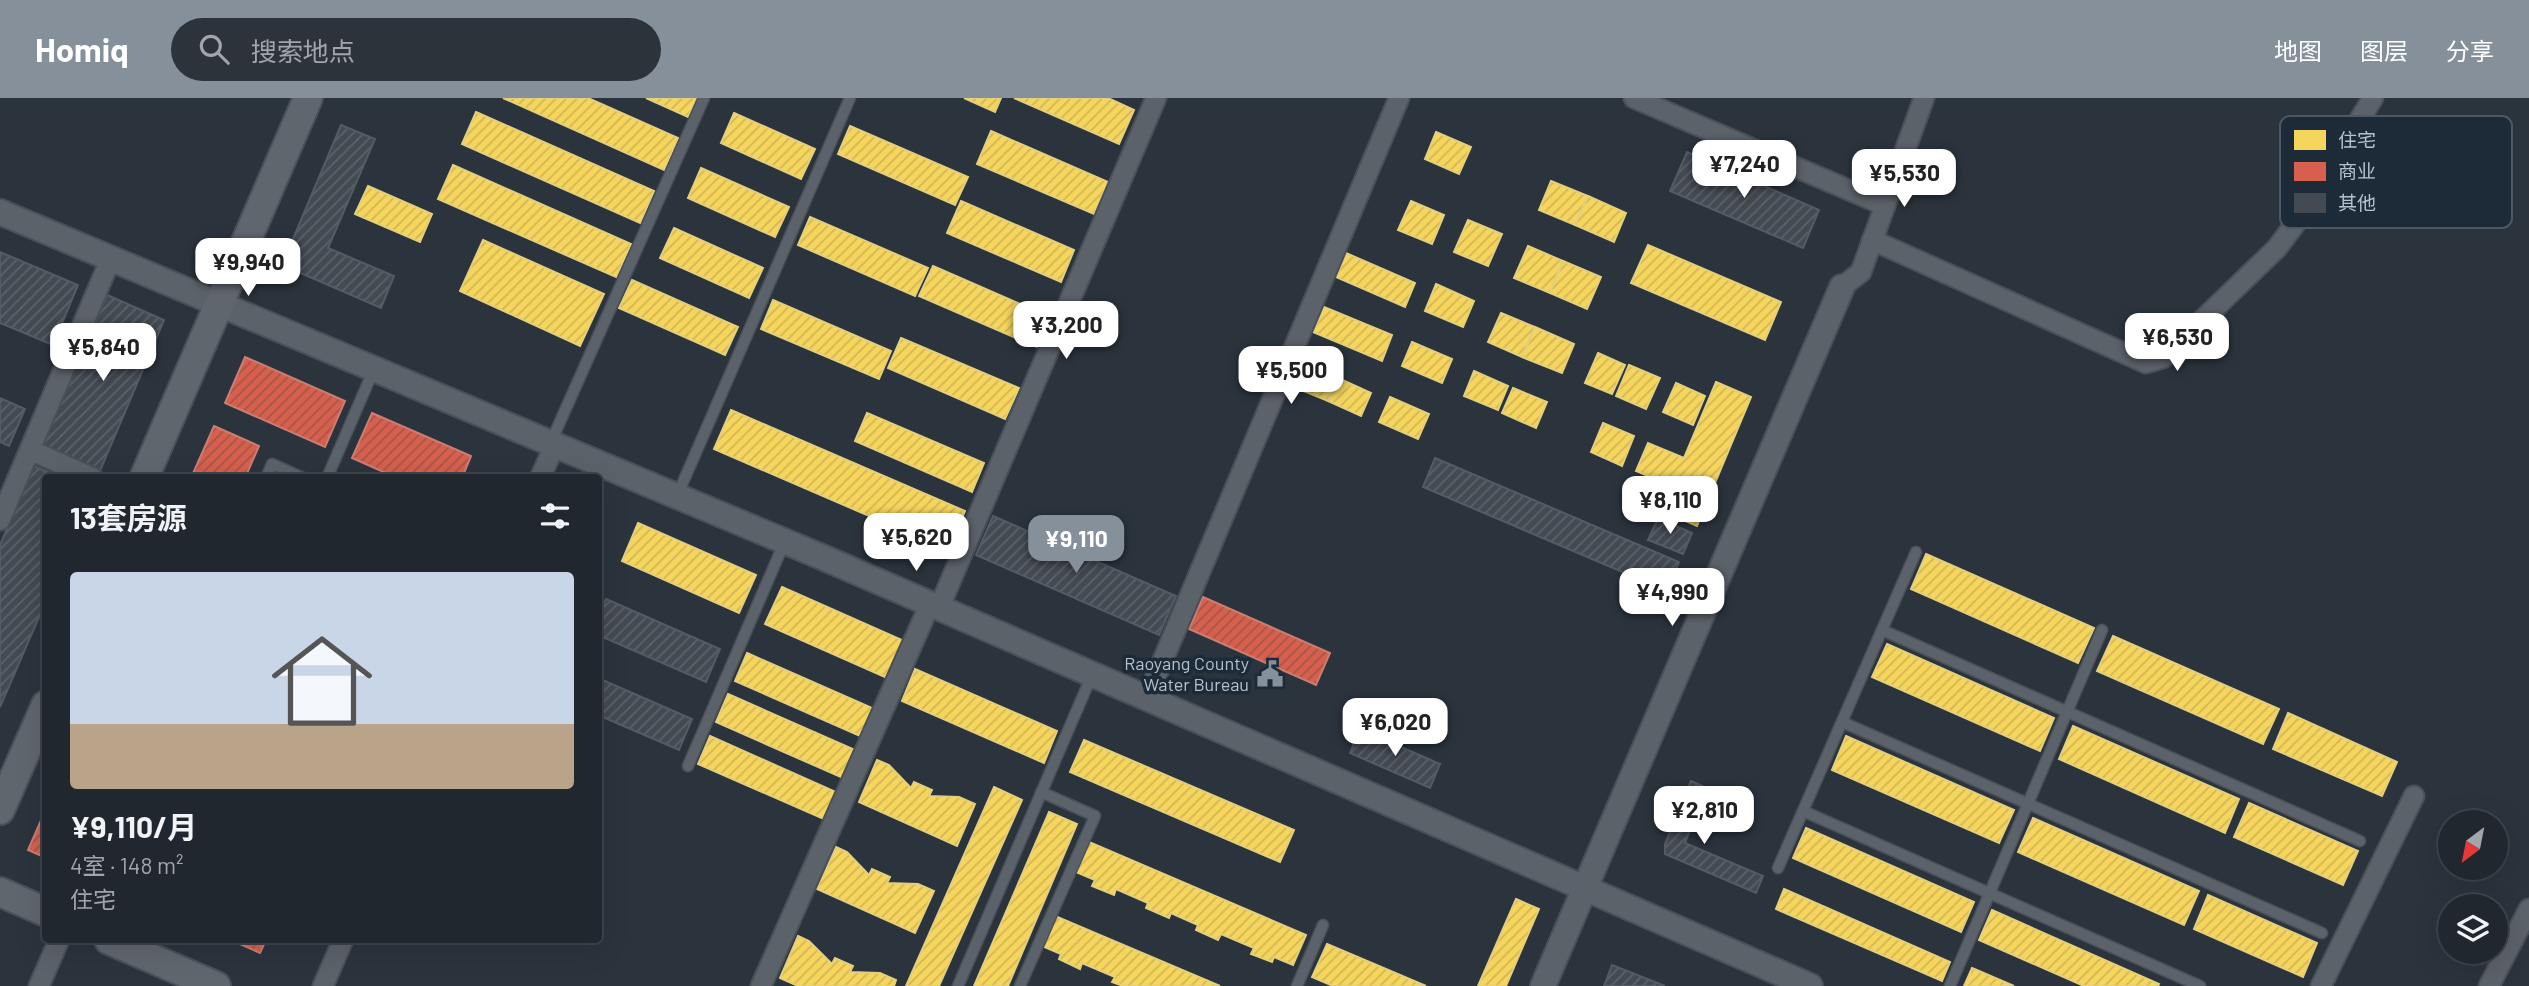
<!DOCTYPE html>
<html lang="zh">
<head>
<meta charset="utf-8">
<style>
	:root { --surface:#20272e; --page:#2d333a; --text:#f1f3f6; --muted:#a2a5aa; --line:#3d444a; --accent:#85909b }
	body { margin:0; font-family:Barlow,"Noto Sans SC",sans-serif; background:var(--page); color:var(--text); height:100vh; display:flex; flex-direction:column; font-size:26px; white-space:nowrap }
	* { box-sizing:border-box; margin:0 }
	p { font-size:23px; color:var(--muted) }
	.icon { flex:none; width:38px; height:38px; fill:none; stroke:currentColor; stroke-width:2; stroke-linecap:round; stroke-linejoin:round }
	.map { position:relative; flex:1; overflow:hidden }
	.sheet { position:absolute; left:42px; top:376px; width:560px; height:469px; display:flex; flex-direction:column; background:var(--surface); border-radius:7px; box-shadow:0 7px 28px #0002,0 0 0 2px var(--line) }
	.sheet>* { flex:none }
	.needle { width:46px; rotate:212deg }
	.fabs { position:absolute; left:2438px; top:712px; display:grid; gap:14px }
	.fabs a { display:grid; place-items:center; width:70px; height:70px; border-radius:50%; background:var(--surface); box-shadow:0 7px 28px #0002,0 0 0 2px var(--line); font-size:35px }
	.price { position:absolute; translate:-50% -60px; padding:0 16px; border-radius:14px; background:#fff; color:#222; font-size:23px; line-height:46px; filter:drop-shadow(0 2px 4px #0008) }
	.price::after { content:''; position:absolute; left:50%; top:42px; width:21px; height:16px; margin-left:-10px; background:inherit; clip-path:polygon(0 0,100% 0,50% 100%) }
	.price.on { background:var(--accent); color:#fff }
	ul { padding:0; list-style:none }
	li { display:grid; align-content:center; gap:14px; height:371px; padding:0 28px }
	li+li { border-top:2px solid var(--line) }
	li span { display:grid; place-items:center; height:217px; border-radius:7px; color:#555 }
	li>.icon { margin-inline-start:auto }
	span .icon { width:126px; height:126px; fill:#fffc; stroke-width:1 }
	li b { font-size:30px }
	h2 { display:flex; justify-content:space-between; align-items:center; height:84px; padding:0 28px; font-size:30px }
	header { display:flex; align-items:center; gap:42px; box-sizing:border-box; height:98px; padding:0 35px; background:var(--accent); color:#fff }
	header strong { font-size:33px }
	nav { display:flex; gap:38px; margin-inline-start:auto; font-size:24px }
	.search { width:490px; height:63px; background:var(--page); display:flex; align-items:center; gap:18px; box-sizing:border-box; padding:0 24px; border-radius:38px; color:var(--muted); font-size:26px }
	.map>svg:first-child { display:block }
	.homes { fill:url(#homes-hatch); stroke:#e3cf7e; stroke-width:2 }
	.shops { fill:url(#shops-hatch); stroke:#cc7d73; stroke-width:2 }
	.building { fill:url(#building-hatch); stroke:#535c64; stroke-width:2 }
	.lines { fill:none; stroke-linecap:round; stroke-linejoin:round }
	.service-casing { stroke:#4a5057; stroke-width:13 }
	.minor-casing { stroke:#4a5057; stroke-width:23 }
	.tertiary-casing { stroke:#4a5057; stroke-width:28 }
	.secondary-casing { stroke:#4a5057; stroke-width:32 }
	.service { stroke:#5c626a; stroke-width:10 }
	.minor { stroke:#5c626a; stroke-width:19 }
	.tertiary { stroke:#5c626a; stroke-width:24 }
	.secondary { stroke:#60666e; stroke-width:28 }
	.labels { text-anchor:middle; stroke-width:7; stroke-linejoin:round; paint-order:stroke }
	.poi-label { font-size:18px; fill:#b6c1cd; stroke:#1d2b39; text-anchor:end }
	.key { fill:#1d2b39; stroke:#4b5865; stroke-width:2 }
	.key-label { font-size:19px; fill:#b6c1cd }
</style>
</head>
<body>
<header>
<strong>Homiq</strong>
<div class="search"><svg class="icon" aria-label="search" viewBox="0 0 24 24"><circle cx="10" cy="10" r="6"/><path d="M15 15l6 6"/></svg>搜索地点</div>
<nav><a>地图</a><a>图层</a><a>分享</a></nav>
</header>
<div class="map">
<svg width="2529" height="888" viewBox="0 0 2529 888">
	<defs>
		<pattern id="homes-hatch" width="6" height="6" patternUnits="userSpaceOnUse" patternTransform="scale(1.75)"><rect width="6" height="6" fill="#f6d55c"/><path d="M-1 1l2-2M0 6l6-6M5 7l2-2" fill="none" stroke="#d0b656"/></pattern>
		<pattern id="shops-hatch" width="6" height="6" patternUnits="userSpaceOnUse" patternTransform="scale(1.75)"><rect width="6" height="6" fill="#d6604d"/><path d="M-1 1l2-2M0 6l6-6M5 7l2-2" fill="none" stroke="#a65548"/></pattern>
		<pattern id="building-hatch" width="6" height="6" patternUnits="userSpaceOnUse" patternTransform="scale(1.75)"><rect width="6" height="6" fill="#434a52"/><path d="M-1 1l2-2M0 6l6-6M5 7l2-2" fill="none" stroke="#5c626a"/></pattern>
	</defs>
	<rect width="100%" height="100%" fill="#2b343d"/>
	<!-- homes -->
	<g class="homes">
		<path d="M503,0h85l90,40 -14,32z"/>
		<path d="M646,0h51l-9,19z"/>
		<path d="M964,0h37l-6,14z"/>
		<path d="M1014,0h94l26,12 -15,34z"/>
		<path d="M476,14l178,79 -14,32 -178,-79z"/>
		<path d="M734,15l81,36 -14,30 -80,-36z"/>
		<path d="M850,28l118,51 -13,28 -117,-51z"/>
		<path d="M991,33l117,51 -14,32 -117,-50z"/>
		<path d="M1436,34l35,15 -12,27 -34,-15z"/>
		<path d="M453,67l178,79 -15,33 -178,-78z"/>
		<path d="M701,70l88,39 -14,30 -87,-39z"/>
		<path d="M1551,83l37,15 -13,29 -36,-15z"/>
		<path d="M368,88l64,28 -12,28 -65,-28z"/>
		<path d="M1588,98l38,17 -12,29 -39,-17z"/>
		<path d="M961,103l113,49 -13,32 -114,-49z"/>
		<path d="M1411,103l33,14 -12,29 -34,-14z"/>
		<path d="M810,119l118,51 -13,28 -117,-51z"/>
		<path d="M1468,122l34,14 -14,32 -34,-14z"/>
		<path d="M674,130l89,40 -14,30 -89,-40z"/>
		<path d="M483,142l121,54 -24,52 -120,-55z"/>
		<path d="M1648,147l133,57 -16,38 -134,-57z"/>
		<path d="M1528,148l35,15 -13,32 -36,-15z"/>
		<path d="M1346,155l69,30 -10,24 -69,-30z"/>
		<path d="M1563,163l38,16 -14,32 -37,-16z"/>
		<path d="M933,168l117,51 -13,30 -118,-51z"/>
		<path d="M632,182l106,47 -13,28 -106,-47z"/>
		<path d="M1436,186l38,17 -11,26 -38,-16z"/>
		<path d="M773,202l118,51 -12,28 -118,-50z"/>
		<path d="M1324,209l68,28 -10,26 -69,-29z"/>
		<path d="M1501,215l34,14 -13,30 -34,-15z"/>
		<path d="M1535,229l39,17 -12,29 -40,-16z"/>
		<path d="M901,240l118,50 -14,31 -117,-51z"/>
		<path d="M1412,244l40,17 -10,24 -40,-17z"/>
		<path d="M1598,255l27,12 -13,29 -27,-11z"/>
		<path d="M1307,263l32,14 -11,26 -32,-13z"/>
		<path d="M1629,267l31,13 -14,31 -30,-13z"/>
		<path d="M1474,273l34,15 -10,24 -34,-14z"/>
		<path d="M1338,280l33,15 -10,23 -33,-15z"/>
		<path d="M1716,284l35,15 -54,129 -35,-15 10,-25 -36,-15 12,-28 36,15z"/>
		<path d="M1676,285l29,13 -12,29 -30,-13z"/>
		<path d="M1513,290l34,14 -11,26 -34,-15z"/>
		<path d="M1390,299l39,17 -11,25 -39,-17z"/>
		<path d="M731,312l234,101 -17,39 -234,-101z"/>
		<path d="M867,315l117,50 -12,29 -117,-51z"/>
		<path d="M1603,325l31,13 -12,30 -31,-14z"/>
		<path d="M638,425l118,52 -17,38 -117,-52z"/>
		<path d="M1926,456l168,74 -16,35 -167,-74z"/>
		<path d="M782,489l122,54 -17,37 -122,-54z"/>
		<path d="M2113,538l166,73 -16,35 -166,-73z"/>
		<path d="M1887,546l167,74 -14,33 -168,-74z"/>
		<path d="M747,555l125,55 -12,28 -125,-55z"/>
		<path d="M915,571l142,62 -13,32 -142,-62z"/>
		<path d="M728,596l127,56 -12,28 -127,-56z"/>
		<path d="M2288,615l109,49 -15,34 -109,-47z"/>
		<path d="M2073,628l166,73 -14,34 -166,-74z"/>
		<path d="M710,638l128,57 -12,27 -128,-56z"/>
		<path d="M1846,638l168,74 -15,33 -167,-73z"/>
		<path d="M1084,642l210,90 -14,32 -210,-90z"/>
		<path d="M877,662l12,5 22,23 3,-6 18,8 -3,6 30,1 16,7 -18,42 -98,-44z"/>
		<path d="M994,689l28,13 -83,186h-33z"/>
		<path d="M2249,705l109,48 -15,34 -109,-48z"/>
		<path d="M1049,714l28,12 -69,162h-34z"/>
		<path d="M2033,720l166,73 -15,34 -166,-73z"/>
		<path d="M1806,730l168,74 -13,30 -168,-74z"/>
		<path d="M1089,744l217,93 -13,30 -19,-8 -2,5 -21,-8 3,-6 -33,-14 -3,6 -22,-10 2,-5 -27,-12 -2,5 -23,-10 2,-5 -32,-14 -2,6 -22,-9 3,-6 -19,-8z"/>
		<path d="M836,749l11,5 22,23 3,-6 18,8 -3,6 31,1 16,7 -19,42 -98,-44z"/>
		<path d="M1784,791l166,73 -8,19 -166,-72z"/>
		<path d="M2208,797l109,48 -14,34 -109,-48z"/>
		<path d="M1516,801l23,10 -33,77h-28z"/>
		<path d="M1992,812l167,74 -1,2h-74l-105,-46z"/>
		<path d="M1055,818l165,70h-97l-11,-4 3,-5 -33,-14 -2,6 -21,-10 2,-5 -19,-8z"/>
		<path d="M798,838l11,5 23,23 3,-6 18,8 -3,6 30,1 16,7 -2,6h-96l-18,-8z"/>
		<path d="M1327,846l99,42h-93l-21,-9z"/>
		<path d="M1972,870l42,18h-50z"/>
	</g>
	<!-- shops -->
	<g class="shops">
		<path d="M245,259l100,44 -20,46 -100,-44z"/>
		<path d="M372,315l99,43 -9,22h-65l-45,-20z"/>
		<path d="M214,328l45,20 -14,32h-54z"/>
		<path d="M1203,499l127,56 -14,32 -127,-56z"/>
		<path d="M46,711v49l-18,-8z"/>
		<path d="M231,842h35l-6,13z"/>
	</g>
	<!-- building -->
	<g class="building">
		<path d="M341,27l34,14 -47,109 66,28 -13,32 -99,-43z"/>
		<path d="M1687,54l132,58 -16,38 -133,-57z"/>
		<path d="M0,154l78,33 -25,60 -53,-22z"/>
		<path d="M107,197l57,25 -64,151 -58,-25z"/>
		<path d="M0,300l25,11 -16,37 -9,-4z"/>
		<path d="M1435,360l244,104 -12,29 -244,-104z"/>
		<path d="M34,368l27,12h-15v123l-46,106v-162z"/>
		<path d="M993,418l183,80 -17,39 -183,-80z"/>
		<path d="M1658,420l34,15 -9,21 -35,-14z"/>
		<path d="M606,501l114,50 -14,33 -108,-47v-18z"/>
		<path d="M598,580l94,41 -13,31 -81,-35z"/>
		<path d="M1360,631l80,35 -10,24 -80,-35z"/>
		<path d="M1691,683l16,7 -22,55 78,33 -7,17 -91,-39v-10z"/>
		<path d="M1612,867l53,21h-61z"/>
	</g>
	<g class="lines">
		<!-- service casing -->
		<g class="service-casing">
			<g id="service">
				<path d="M551,344l153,-344"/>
				<path d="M266,380l6,-14 31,14"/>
				<path d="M327,380l47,-109"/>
				<path d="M677,398l173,-398"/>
				<path d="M1882,532l478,211"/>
				<path d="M1842,624l480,211"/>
				<path d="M688,668l97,-225"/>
				<path d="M1803,713l397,175"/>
				<path d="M1778,770l138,-316"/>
				<path d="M958,888l134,-311"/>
				<path d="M1020,888l75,-170 -54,-24"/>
				<path d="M1297,888l26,-61"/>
				<path d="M1950,888l152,-356"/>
			</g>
		</g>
		<!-- minor casing -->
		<g class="minor-casing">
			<g id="minor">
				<path d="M1634,0l250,107"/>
				<path d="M1872,142l274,123 17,-5 114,-110 18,-24 78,-126"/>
				<path d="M1842,189l19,-15 63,-174"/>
				<path d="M30,352l63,28"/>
				<path d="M540,380l15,-33"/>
				<path d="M0,422l111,-262"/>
				<path d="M939,510l217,-510"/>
				<path d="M1147,600l252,-600"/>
				<path d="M39,888l20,-46"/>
				<path d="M323,888l20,-46"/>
				<path d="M761,888l169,-382"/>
				<path d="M2321,888l93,-190"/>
				<path d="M2489,888l40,-77"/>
			</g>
		</g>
		<!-- tertiary casing -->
		<g class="tertiary-casing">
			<g id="tertiary">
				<path d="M0,114l822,345 988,429"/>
				<path d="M1543,888l299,-699"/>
			</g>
		</g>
		<!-- secondary casing -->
		<g class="secondary-casing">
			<g id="secondary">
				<path d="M144,380l164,-380"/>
				<path d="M0,712l46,-105"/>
				<path d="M0,794l46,20"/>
				<path d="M109,842l107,46"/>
			</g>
		</g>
		<!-- service -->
		<use href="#service" class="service"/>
		<!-- minor -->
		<use href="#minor" class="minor"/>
		<!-- tertiary -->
		<use href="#tertiary" class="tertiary"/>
		<!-- secondary -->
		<use href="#secondary" class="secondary"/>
	</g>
	<!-- icons -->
	<defs>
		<g id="civic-bare" transform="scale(2.1)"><path d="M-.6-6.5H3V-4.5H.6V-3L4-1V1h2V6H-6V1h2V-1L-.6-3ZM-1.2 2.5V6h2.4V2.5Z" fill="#85909b" stroke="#1d2b39" stroke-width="2.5" paint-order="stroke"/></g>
	</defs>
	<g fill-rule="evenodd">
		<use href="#civic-bare" x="1270" y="576"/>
	</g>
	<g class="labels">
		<!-- poi labels -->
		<g class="poi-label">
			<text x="1249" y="572">Raoyang County<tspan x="1249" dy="21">Water Bureau</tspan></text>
		</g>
	</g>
	<!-- legend -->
	<rect x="2280" y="18" width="232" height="112" rx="10" class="key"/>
	<rect x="2294" y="32" width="32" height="20" fill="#f6d55c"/>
	<rect x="2294" y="64" width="32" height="19" fill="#d6604d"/>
	<rect x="2294" y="95" width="32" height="20" fill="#434a52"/>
	<g class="key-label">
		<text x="2338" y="49">住宅</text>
		<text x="2338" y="80">商业</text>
		<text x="2338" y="112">其他</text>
	</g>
</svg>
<div class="fabs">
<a><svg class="needle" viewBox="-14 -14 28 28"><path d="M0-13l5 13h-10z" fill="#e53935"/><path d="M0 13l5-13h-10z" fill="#a2a5aa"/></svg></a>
<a><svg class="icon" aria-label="layers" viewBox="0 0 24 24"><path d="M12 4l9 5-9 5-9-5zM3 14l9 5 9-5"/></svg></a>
</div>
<b class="price" style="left:1744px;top:102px">¥7,240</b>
<b class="price" style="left:1904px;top:111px">¥5,530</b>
<b class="price" style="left:248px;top:200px">¥9,940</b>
<b class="price" style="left:1066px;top:263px">¥3,200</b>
<b class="price" style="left:2177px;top:275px">¥6,530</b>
<b class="price" style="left:103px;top:285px">¥5,840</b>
<b class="price" style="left:1291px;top:308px">¥5,500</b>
<b class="price" style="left:1670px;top:438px">¥8,110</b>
<b class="price" style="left:916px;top:475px">¥5,620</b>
<b class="price on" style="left:1076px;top:477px">¥9,110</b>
<b class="price" style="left:1672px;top:530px">¥4,990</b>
<b class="price" style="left:1395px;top:660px">¥6,020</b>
<b class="price" style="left:1704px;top:748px">¥2,810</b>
<section class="sheet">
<h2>13套房源<svg class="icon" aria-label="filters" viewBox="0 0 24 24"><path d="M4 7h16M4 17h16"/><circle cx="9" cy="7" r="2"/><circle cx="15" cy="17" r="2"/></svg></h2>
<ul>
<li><span style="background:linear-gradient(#c9d6e8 70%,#b9a48a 0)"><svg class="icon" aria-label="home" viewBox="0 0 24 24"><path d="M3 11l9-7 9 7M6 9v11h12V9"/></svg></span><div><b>¥9,110/月</b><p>4室 · 148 m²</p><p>住宅</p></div></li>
</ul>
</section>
</div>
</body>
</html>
